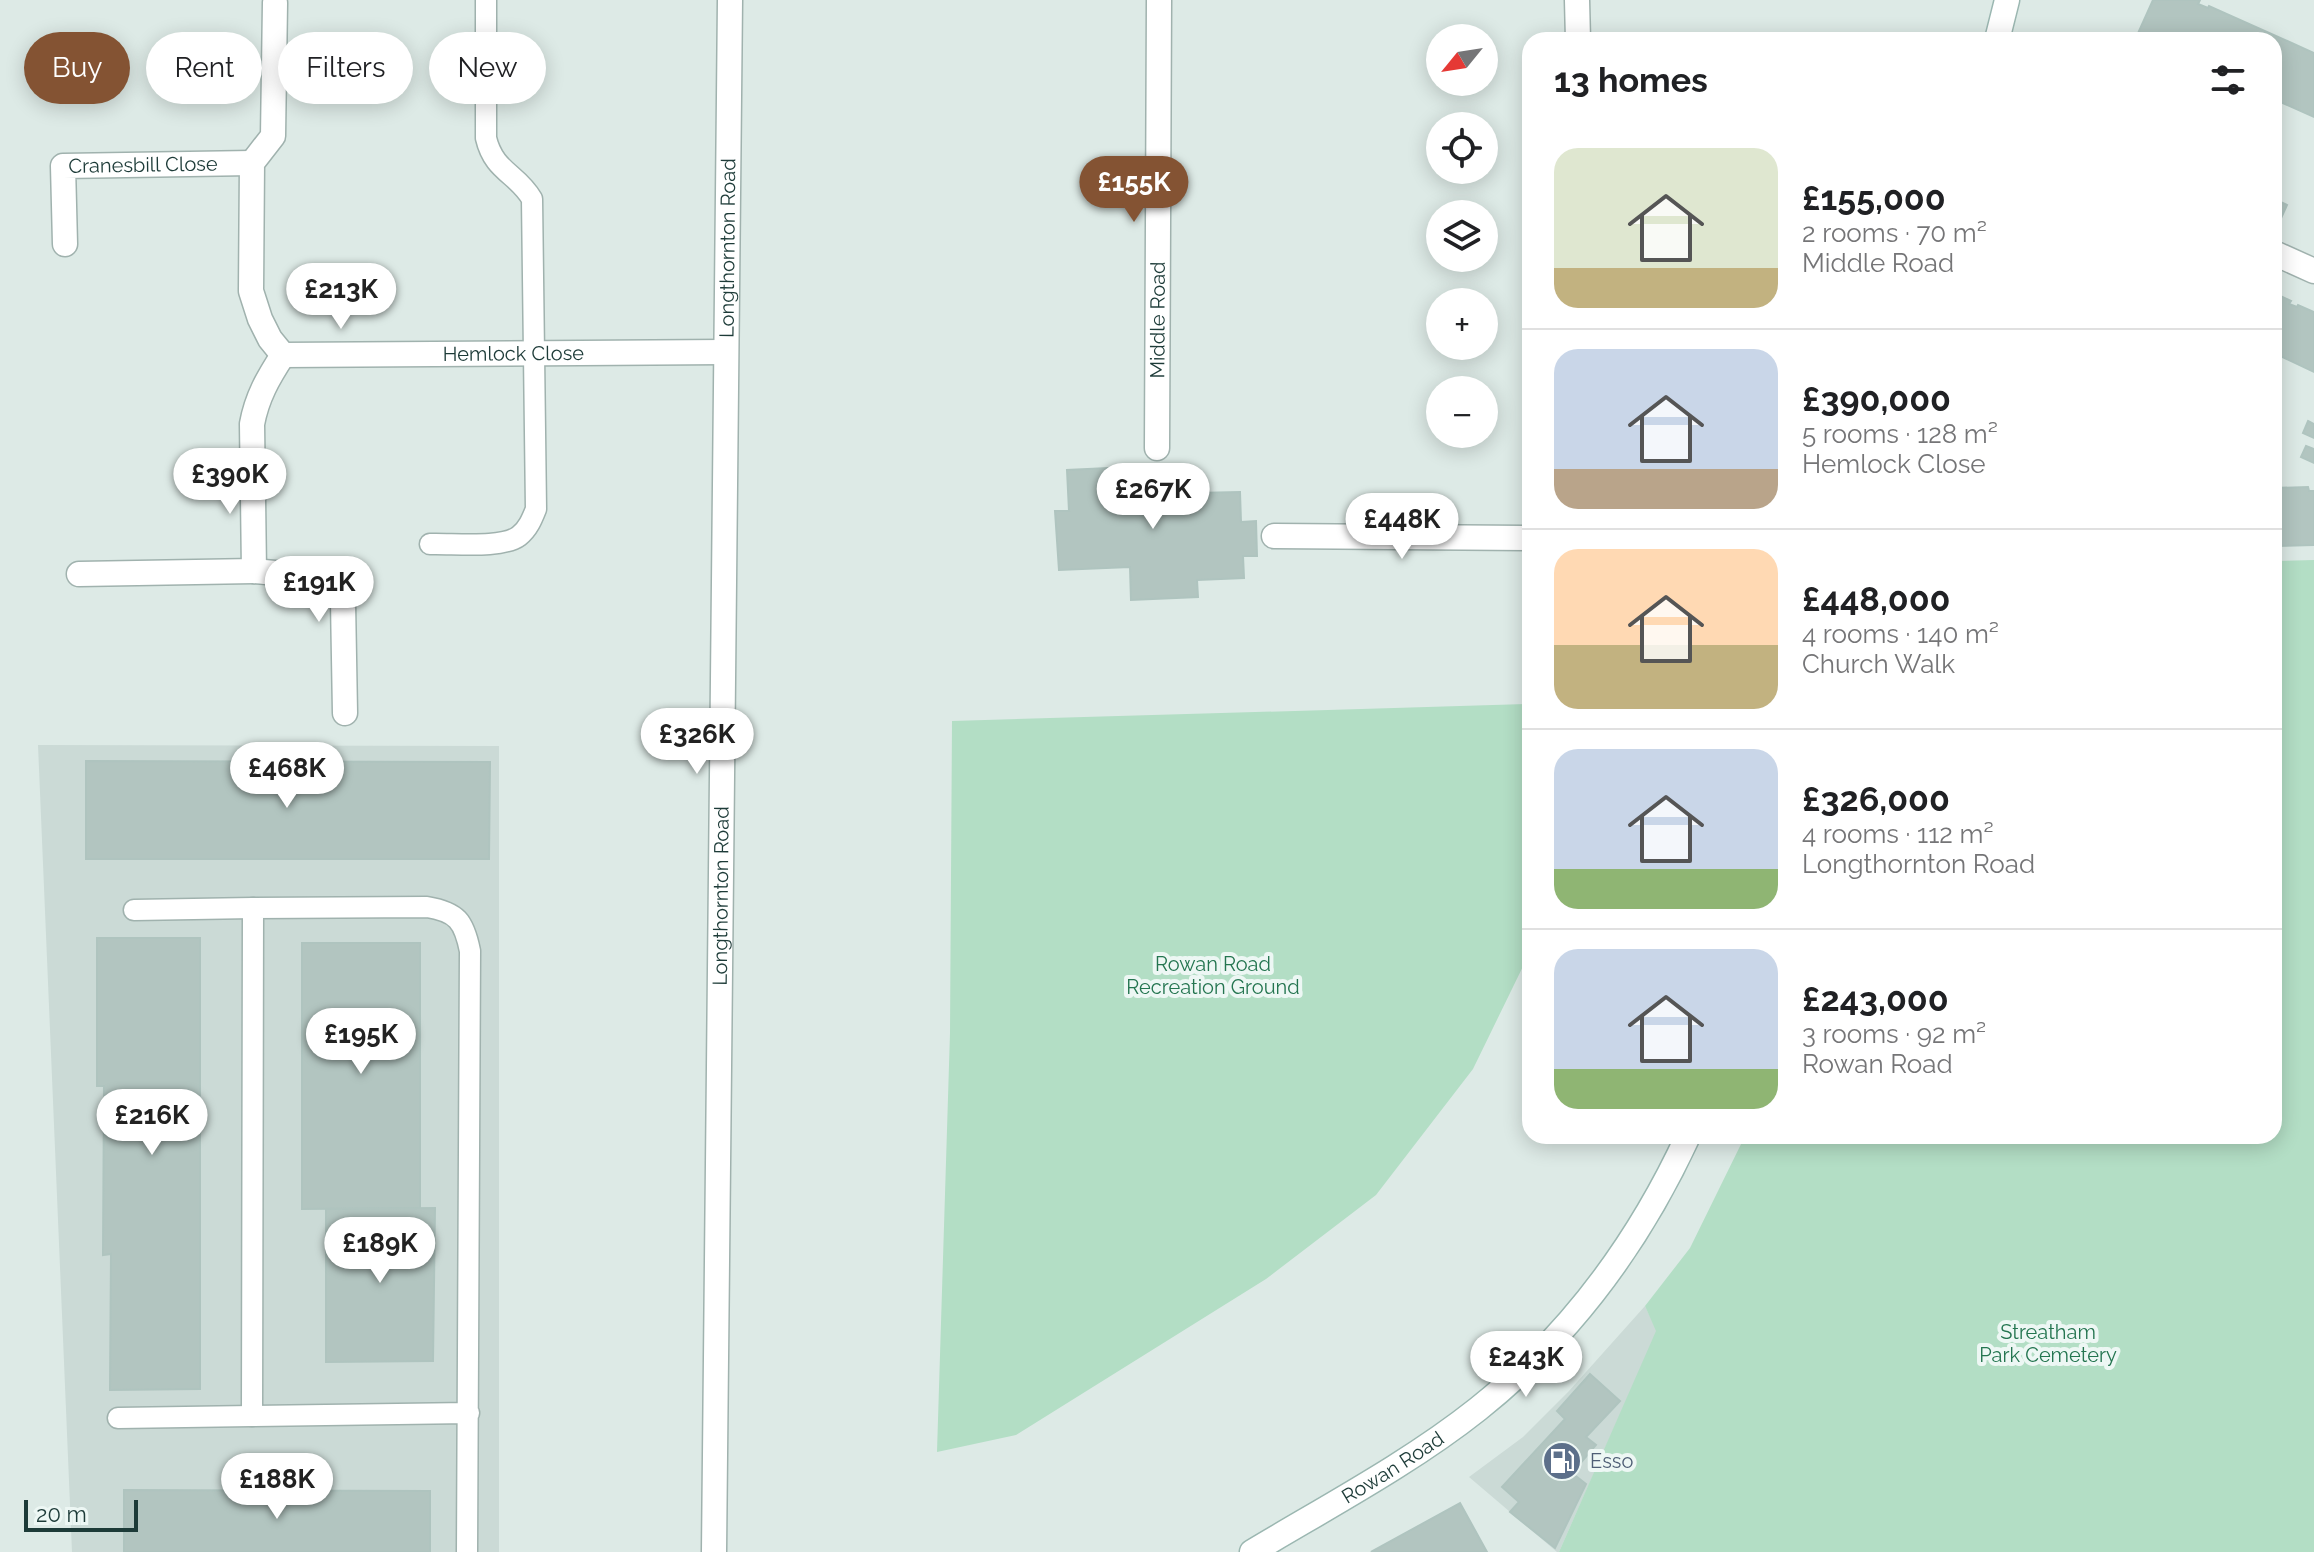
<!DOCTYPE html>
<html lang="en">
<head>
<meta charset="utf-8">
<style>
	:root { --surface:#fff; --page:#f6f6f6; --text:#202124; --muted:#757577; --line:#e0e0e0; --accent:#845333 }
	body { margin:0; font-family:Raleway,sans-serif; background:var(--page); color:var(--text); height:100vh; display:flex; flex-direction:column; font-size:30px; white-space:nowrap }
	* { box-sizing:border-box; margin:0 }
	p { font-size:26px; color:var(--muted) }
	.icon { flex:none; width:44px; height:44px; fill:none; stroke:currentColor; stroke-width:2; stroke-linecap:round; stroke-linejoin:round }
	.map { position:relative; flex:1; overflow:hidden }
	.side { position:absolute; left:1522px; top:32px; width:760px; height:1112px; display:flex; flex-direction:column; background:var(--surface); border-radius:24px; box-shadow:0 4px 20px #0003 }
	.side>* { flex:none }
	.top-card { position:absolute; left:24px; top:32px; width:760px; height:72px; display:flex; gap:16px }
	.needle { width:52px; rotate:240deg }
	.tools { position:absolute; left:1426px; top:24px; display:grid; gap:16px }
	.tools a { display:grid; place-items:center; width:72px; height:72px; border-radius:50%; background:var(--surface); box-shadow:0 4px 20px #0003; font-size:40px }
	.scale { position:absolute; left:24px; bottom:20px; width:114px; box-sizing:border-box; padding-left:8px; border:4px solid #1d3b38; border-top:0; font-size:22px; line-height:28px; white-space:nowrap; color:#1d3b38; -webkit-text-stroke:6px #edf7f4; paint-order:stroke }
	.price { position:absolute; translate:-50% -68px; padding:0 18px; border-radius:28px; background:#fff; color:#222; font-size:26px; line-height:52px; filter:drop-shadow(0 2px 4px #0008) }
	.price::after { content:''; position:absolute; left:50%; top:48px; width:24px; height:18px; margin-left:-12px; background:inherit; clip-path:polygon(0 0,100% 0,50% 100%) }
	.price.selected { background:var(--accent); color:#fff }
	ul { padding:0; list-style:none }
	li { display:flex; align-items:center; gap:24px; height:200px; padding:0 32px }
	li+li { border-top:2px solid var(--line) }
	li span { display:grid; place-items:center; flex:none; width:224px; height:160px; border-radius:24px; color:#555 }
	li>.icon { margin-inline-start:auto }
	span .icon { width:96px; height:96px; fill:#fffc; stroke-width:1 }
	li b { font-size:34px }
	h2 { display:flex; justify-content:space-between; align-items:center; height:96px; padding:0 32px; font-size:34px }
	.chip { padding:0 28px; border-radius:36px; background:var(--surface); box-shadow:0 4px 20px #0003; font-size:28px; line-height:72px }
	.chip.selected { background:var(--accent); color:#fff }
	.map>svg:first-child { display:block }
	.built { fill:#cbdad6 }
	.green { fill:#b3dec5 }
	.building { fill:#b2c5c0; stroke:#afc4bf; stroke-width:2 }
	.lines { fill:none; stroke-linecap:round; stroke-linejoin:round }
	.lane-casing { stroke:#a0b2ae; stroke-width:23 }
	.street-casing { stroke:#a0b2ae; stroke-width:27 }
	.secondary-casing { stroke:#9bb7b1; stroke-width:27 }
	.lane { stroke:#fff; stroke-width:20 }
	.street { stroke:#fff; stroke-width:24 }
	.secondary { stroke:#fff; stroke-width:24 }
	.labels { text-anchor:middle; stroke-width:8; stroke-linejoin:round; paint-order:stroke }
	.street-label { font-size:20px; fill:#1d3b38; stroke:#edf7f4 }
	.park-label { font-size:20px; fill:#247550; stroke:#edf7f4 }
	.service-label { font-size:20px; fill:#4e5e75; stroke:#edf7f4; text-anchor:start }
</style>
</head>
<body>
<div class="map">
<svg width="2314" height="1552" viewBox="0 0 2314 1552">
	<rect width="100%" height="100%" fill="#ddeae6"/>
	<!-- built -->
	<g class="built">
		<path d="M38,745l461,1v806h-427z"/>
		<path d="M1645,1306l12,25 -98,221h-2l-88,-75 54,-40 46,-46z"/>
	</g>
	<!-- green -->
	<g class="green">
		<path d="M2314,560v992h-755l97,-221 -11,-25 45,-58 55,-112h529v-575z"/>
		<path d="M1530,704v248l-57,117 -97,126 -110,84 -250,156 -79,17 13,-419 2,-312z"/>
	</g>
	<!-- building -->
	<g class="building">
		<path d="M2153,0h47l-2,4 10,4 1,-2 105,47v64l-40,-18v-59h-139z"/>
		<path d="M2274,199l13,6 -10,22 -3,-2z"/>
		<path d="M2274,293l17,8 -2,3 8,3 1,-2 16,7v60l-40,-19z"/>
		<path d="M2308,421l6,3v14l-11,-5z"/>
		<path d="M2306,446l8,3v14l-13,-6z"/>
		<path d="M1129,467v10l65,-3 1,19 45,-1 1,30 15,-1 1,35h-14l1,22 -47,2 1,17 -67,3 -1,-33 -71,3 -4,-59h14l-2,-41z"/>
		<path d="M2308,487l1,4h5v54l-40,1v-58z"/>
		<path d="M86,761l404,1 -1,97h-403z"/>
		<path d="M97,938h103v451l-90,1 1,-136 -8,1 1,-169h-7z"/>
		<path d="M302,943h118v265l-118,1z"/>
		<path d="M435,1208l-2,153 -107,1v-153z"/>
		<path d="M1590,1374l30,27 -34,36 10,8 -24,28 14,11 -31,64 -45,-36 9,-10 -17,-15 63,-68 -8,-8z"/>
		<path d="M124,1490l306,1v61h-306z"/>
		<path d="M1460,1503l27,49h-116z"/>
	</g>
	<g class="lines">
		<!-- lane casing -->
		<g class="lane-casing">
			<g id="lane">
				<path d="M430,544c22,-1 72,5 89,-8 9,-7 13,-17 17,-27l-4,-310c-15,-26 -38,-27 -46,-61v-138"/>
				<path d="M134,910l119,-2"/>
				<path d="M118,1418l134,-2"/>
				<path d="M467,1552l3,-601c-6,-30 -13,-39 -43,-44l-174,1 -1,508 217,-3"/>
			</g>
		</g>
		<!-- street casing -->
		<g class="street-casing">
			<g id="street">
				<path d="M1577,0l1,40"/>
				<path id="s1" d="M275,3l-2,133 -21,27 -1,128 9,28 10,20 13,16 442,-3"/>
				<path id="s2" d="M65,244l-2,-78 189,-3"/>
				<path d="M2274,253l40,18"/>
				<path id="s3" d="M1157,448l2,-448"/>
				<path d="M1274,536l256,2"/>
				<path d="M254,571c17,2 69,4 80,13 5,5 6,11 9,18l2,111"/>
				<path d="M79,574l175,-3 -2,-147c5,-27 16,-46 31,-69"/>
				<path id="s4" d="M714,1552l16,-1552"/>
			</g>
		</g>
		<!-- secondary casing -->
		<g class="secondary-casing">
			<g id="secondary">
				<path d="M1997,40l10,-40"/>
				<path id="s5" d="M1252,1552c75,-45 158,-89 226,-143 92,-73 161,-167 210,-273"/>
			</g>
		</g>
		<!-- lane -->
		<use href="#lane" class="lane"/>
		<!-- street -->
		<use href="#street" class="street"/>
		<!-- secondary -->
		<use href="#secondary" class="secondary"/>
	</g>
	<!-- icons -->
	<defs>
		<g id="fuel-disc" transform="scale(2)"><circle r="9.5" fill="#5c6f8a" stroke="#edf7f4"/><path d="M-5.5-6h7V0h2V4h1.3V-2.5L3-4.5l.8-.8L6-3V5H2.5V1h-1V6h-7ZM-4.2-4.7v3.2H.2V-4.7Z" fill="#fff"/></g>
	</defs>
	<g fill-rule="evenodd">
		<use href="#fuel-disc" x="1562" y="1461"/>
	</g>
	<g class="labels">
		<!-- street labels -->
		<g class="street-label">
			<text dy="7" stroke="none"><textPath href="#s2" startOffset="158">Cranesbill Close</textPath></text>
			<text dy="7" stroke="none"><textPath href="#s4" startOffset="1304">Longthornton Road</textPath></text>
			<text dy="7" stroke="none"><textPath href="#s3" startOffset="128">Middle Road</textPath></text>
			<text dy="7" stroke="none"><textPath href="#s1" startOffset="598">Hemlock Close</textPath></text>
			<text dy="7" stroke="none"><textPath href="#s4" startOffset="656">Longthornton Road</textPath></text>
			<text dy="7" stroke="none"><textPath href="#s5" startOffset="164">Rowan Road</textPath></text>
		</g>
		<!-- park labels -->
		<g class="park-label">
			<text x="1213" y="971">Rowan Road<tspan x="1213" dy="23">Recreation Ground</tspan></text>
			<text x="2048" y="1339">Streatham<tspan x="2048" dy="23">Park Cemetery</tspan></text>
		</g>
		<!-- service labels -->
		<g class="service-label">
			<text x="1590" y="1468">Esso</text>
		</g>
	</g>
</svg>
<div class="tools">
<a><svg class="needle" viewBox="-14 -14 28 28"><path d="M0-13l5 13h-10z" fill="#e53935"/><path d="M0 13l5-13h-10z" fill="#757577"/></svg></a>
<a><svg class="icon" aria-label="locate" viewBox="0 0 24 24"><circle cx="12" cy="12" r="6"/><path d="M12 2v4M12 18v4M2 12h4M18 12h4"/></svg></a>
<a><svg class="icon" aria-label="layers" viewBox="0 0 24 24"><path d="M12 4l9 5-9 5-9-5zM3 14l9 5 9-5"/></svg></a>
<a>+</a>
<a>−</a>
</div>
<div class="scale">20 m</div>
<b class="price selected" style="left:1134px;top:224px">£155K</b>
<b class="price" style="left:341px;top:331px">£213K</b>
<b class="price" style="left:230px;top:516px">£390K</b>
<b class="price" style="left:1153px;top:531px">£267K</b>
<b class="price" style="left:1402px;top:561px">£448K</b>
<b class="price" style="left:319px;top:624px">£191K</b>
<b class="price" style="left:697px;top:776px">£326K</b>
<b class="price" style="left:287px;top:810px">£468K</b>
<b class="price" style="left:361px;top:1076px">£195K</b>
<b class="price" style="left:152px;top:1157px">£216K</b>
<b class="price" style="left:380px;top:1285px">£189K</b>
<b class="price" style="left:1526px;top:1399px">£243K</b>
<b class="price" style="left:277px;top:1521px">£188K</b>
<div class="top-card">
<a class="chip selected">Buy</a>
<a class="chip">Rent</a>
<a class="chip">Filters</a>
<a class="chip">New</a>
</div>
<section class="side">
<h2>13 homes<svg class="icon" aria-label="filters" viewBox="0 0 24 24"><path d="M4 7h16M4 17h16"/><circle cx="9" cy="7" r="2"/><circle cx="15" cy="17" r="2"/></svg></h2>
<ul>
<li><span style="background:linear-gradient(#dfe7d0 75%,#c2b280 0)"><svg class="icon" aria-label="home" viewBox="0 0 24 24"><path d="M3 11l9-7 9 7M6 9v11h12V9"/></svg></span><div><b>£155,000</b><p>2 rooms · 70 m²</p><p>Middle Road</p></div></li>
<li><span style="background:linear-gradient(#c9d6e8 75%,#b9a48a 0)"><svg class="icon" aria-label="home" viewBox="0 0 24 24"><path d="M3 11l9-7 9 7M6 9v11h12V9"/></svg></span><div><b>£390,000</b><p>5 rooms · 128 m²</p><p>Hemlock Close</p></div></li>
<li><span style="background:linear-gradient(#ffd9b3 60%,#c2b280 0)"><svg class="icon" aria-label="home" viewBox="0 0 24 24"><path d="M3 11l9-7 9 7M6 9v11h12V9"/></svg></span><div><b>£448,000</b><p>4 rooms · 140 m²</p><p>Church Walk</p></div></li>
<li><span style="background:linear-gradient(#c9d6e8 75%,#8fb573 0)"><svg class="icon" aria-label="home" viewBox="0 0 24 24"><path d="M3 11l9-7 9 7M6 9v11h12V9"/></svg></span><div><b>£326,000</b><p>4 rooms · 112 m²</p><p>Longthornton Road</p></div></li>
<li><span style="background:linear-gradient(#c9d6e8 75%,#8fb573 0)"><svg class="icon" aria-label="home" viewBox="0 0 24 24"><path d="M3 11l9-7 9 7M6 9v11h12V9"/></svg></span><div><b>£243,000</b><p>3 rooms · 92 m²</p><p>Rowan Road</p></div></li>
</ul>
</section>
</div>
</body>
</html>
